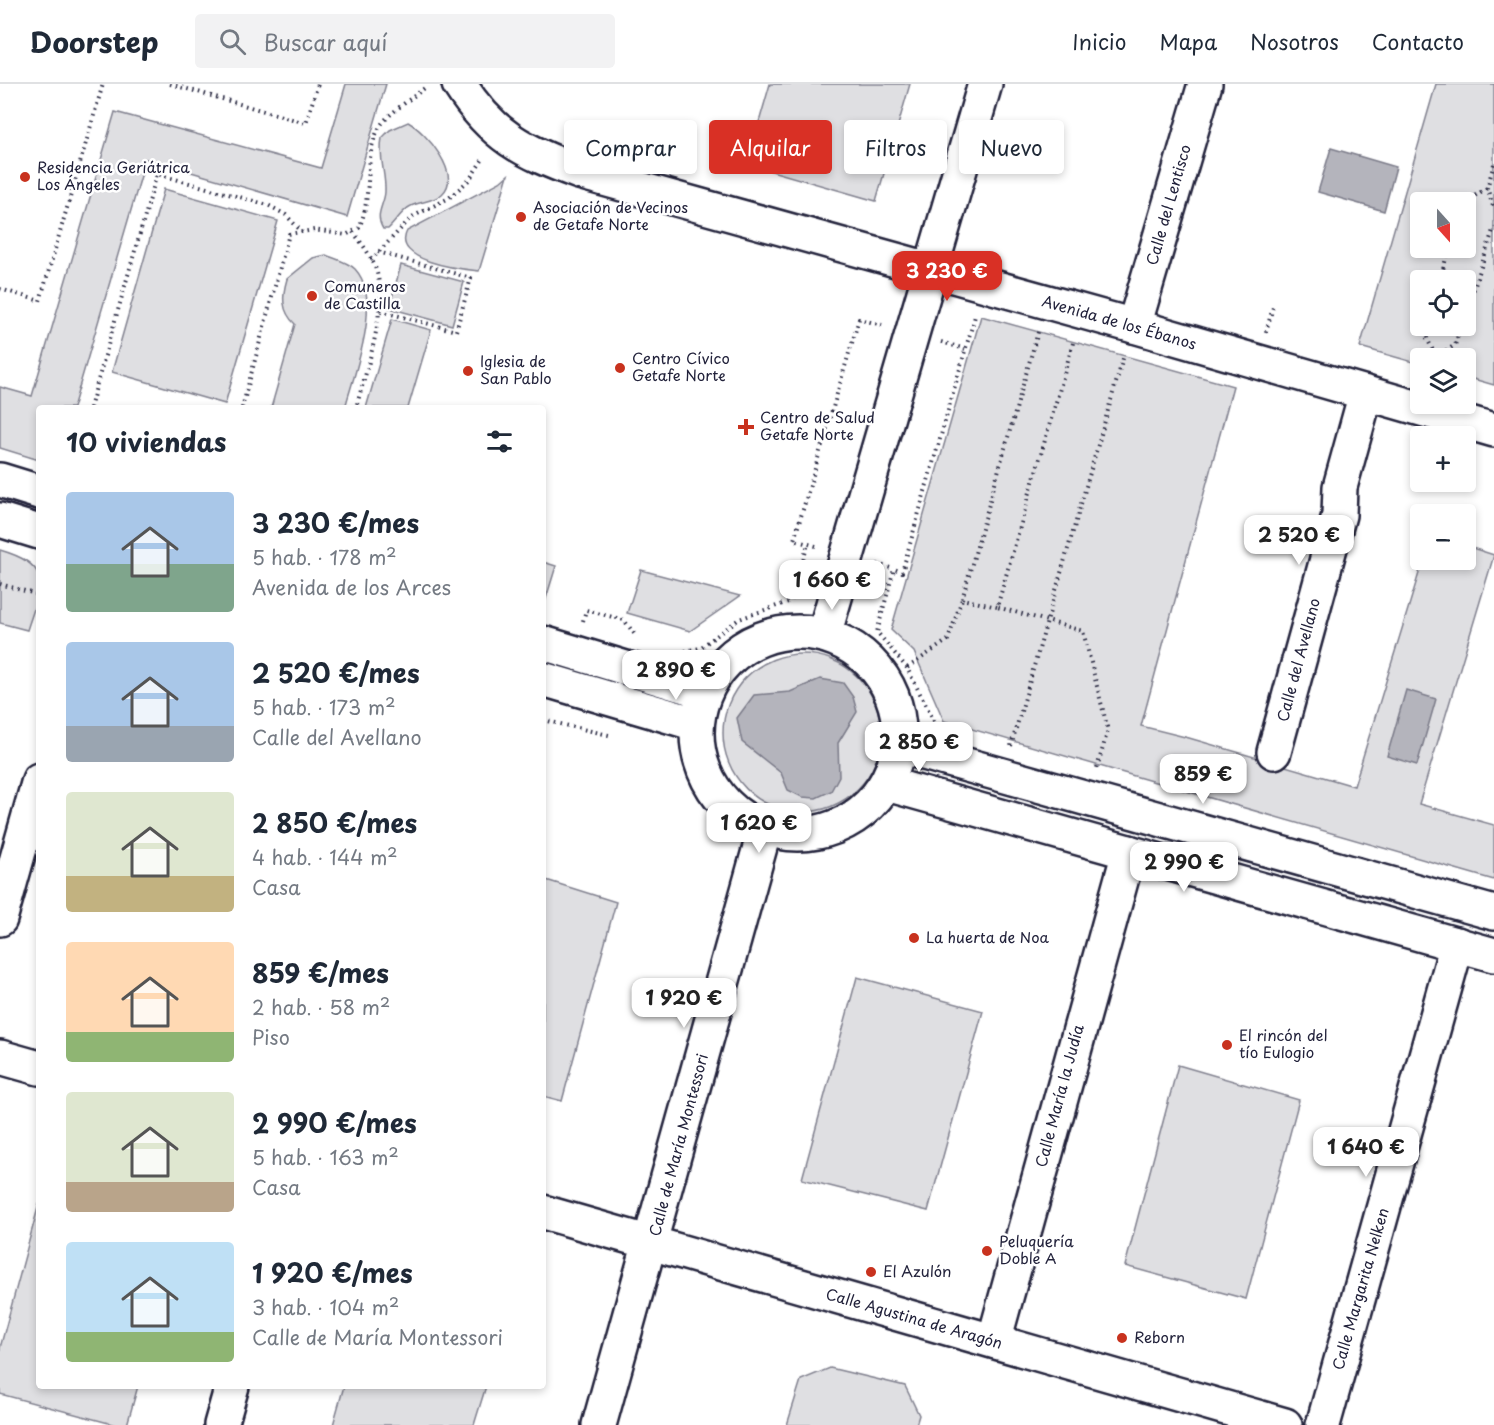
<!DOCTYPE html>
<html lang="es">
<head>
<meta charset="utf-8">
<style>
	:root { --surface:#fff; --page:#f2f2f3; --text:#1f2937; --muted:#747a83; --line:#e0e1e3; --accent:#d93025 }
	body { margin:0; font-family:"Playpen Sans",sans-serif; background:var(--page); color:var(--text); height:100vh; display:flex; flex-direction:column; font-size:22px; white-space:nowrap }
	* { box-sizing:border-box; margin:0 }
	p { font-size:20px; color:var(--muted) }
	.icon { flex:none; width:33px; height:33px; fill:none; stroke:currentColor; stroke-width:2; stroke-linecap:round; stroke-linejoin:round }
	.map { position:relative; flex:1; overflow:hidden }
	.sheet { position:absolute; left:36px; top:321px; width:510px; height:984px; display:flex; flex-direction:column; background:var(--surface); border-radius:6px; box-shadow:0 3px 9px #0003 }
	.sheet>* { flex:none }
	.top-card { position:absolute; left:564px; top:36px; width:570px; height:54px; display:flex; gap:12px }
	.needle { width:39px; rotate:159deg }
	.tools { position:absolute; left:1410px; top:108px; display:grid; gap:12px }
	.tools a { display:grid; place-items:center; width:66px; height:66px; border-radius:6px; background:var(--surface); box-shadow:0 3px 9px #0003; font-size:30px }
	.price { position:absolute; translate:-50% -51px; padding:0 14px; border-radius:12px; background:#fff; color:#222; font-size:20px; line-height:39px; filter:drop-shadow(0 2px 3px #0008) }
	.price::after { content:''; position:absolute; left:50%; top:36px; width:18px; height:14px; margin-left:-9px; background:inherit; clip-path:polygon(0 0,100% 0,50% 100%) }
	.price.on { background:var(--accent); color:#fff }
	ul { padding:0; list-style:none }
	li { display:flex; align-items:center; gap:18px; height:150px; padding:0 30px }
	li span { display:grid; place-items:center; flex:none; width:168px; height:120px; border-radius:6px; color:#555 }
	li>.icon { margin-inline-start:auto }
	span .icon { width:72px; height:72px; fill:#fffc; stroke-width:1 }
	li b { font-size:26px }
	h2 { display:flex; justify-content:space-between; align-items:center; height:72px; padding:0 30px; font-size:26px }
	.pill { padding:0 21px; border-radius:6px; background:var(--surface); box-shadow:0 3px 9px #0003; font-size:21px; line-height:54px }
	.pill.on { background:var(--accent); color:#fff }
	header { display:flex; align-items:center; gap:36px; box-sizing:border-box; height:84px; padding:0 30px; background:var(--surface); border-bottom:2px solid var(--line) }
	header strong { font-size:28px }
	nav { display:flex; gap:33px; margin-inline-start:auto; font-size:21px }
	.search { width:420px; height:54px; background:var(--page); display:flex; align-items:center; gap:15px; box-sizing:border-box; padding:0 21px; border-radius:6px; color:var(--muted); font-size:22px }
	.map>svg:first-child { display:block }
	.green { fill:#dfdfe2; stroke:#80808e; stroke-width:1.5; fill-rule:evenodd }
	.water { fill:#b4b4bc; stroke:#7a7a88; stroke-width:1.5 }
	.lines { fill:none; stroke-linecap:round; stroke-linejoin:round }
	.street-casing { stroke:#22223b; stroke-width:38 }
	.secondary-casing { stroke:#22223b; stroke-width:38 }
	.path { stroke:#22223b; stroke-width:4; stroke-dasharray:1.5 4.5; stroke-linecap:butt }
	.street { stroke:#fff; stroke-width:33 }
	.secondary { stroke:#fff; stroke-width:33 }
	.poi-dot { fill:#c8321e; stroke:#fff; stroke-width:2 }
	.labels { text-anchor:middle; stroke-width:5; stroke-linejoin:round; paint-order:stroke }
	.poi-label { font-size:15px; fill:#22223b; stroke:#fff; text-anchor:start }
	.street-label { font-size:15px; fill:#22223b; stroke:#fff }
</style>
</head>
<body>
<header>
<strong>Doorstep</strong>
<div class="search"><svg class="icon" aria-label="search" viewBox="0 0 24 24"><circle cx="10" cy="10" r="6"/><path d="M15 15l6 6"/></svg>Buscar aquí</div>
<nav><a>Inicio</a><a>Mapa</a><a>Nosotros</a><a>Contacto</a></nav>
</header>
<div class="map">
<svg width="1494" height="1341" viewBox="0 0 1494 1341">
	<rect width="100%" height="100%" fill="#fff"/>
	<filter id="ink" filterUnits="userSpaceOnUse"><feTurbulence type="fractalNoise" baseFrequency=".0167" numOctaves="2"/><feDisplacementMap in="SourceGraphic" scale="12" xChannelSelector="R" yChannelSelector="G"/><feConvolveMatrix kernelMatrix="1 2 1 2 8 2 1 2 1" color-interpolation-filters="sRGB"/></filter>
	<g filter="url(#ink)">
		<!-- green -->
		<g class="green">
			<path d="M346,0h40l-39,133 -201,-58 -73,249h-34v52l-39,-12v-61l32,9 83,-284 206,56z"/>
			<path d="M770,0h140l-34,117 -129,-37z"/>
			<path d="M1436,0h58v301l-28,-8v-19h-46v6l-60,-17zM1420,118h46v46h-46zM1420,196h46v46h-46z"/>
			<path d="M408,38c18,10 55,53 34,72 -9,8 -21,7 -31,12 -9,4 -15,16 -23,23h-5c-9,-15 1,-23 2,-37 1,-19 -7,-35 -3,-54l8,-8z"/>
			<path d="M508,91l-29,96c-20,-2 -88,-10 -72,-40l93,-49z"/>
			<path d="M164,105l114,32 -53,183 -113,-32z"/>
			<path d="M326,171c9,4 22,7 29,14 29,31 -1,104 -10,139h-74l24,-84c-14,-13 -13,-28 -8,-45l26,-21z"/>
			<path d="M401,181l63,17 -12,43 -63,-17z"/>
			<path d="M981,232l252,70 -92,340 48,12 165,48 69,-226h43v-14l28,9 -75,249 75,21v55l-550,-159 -30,-69 -23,-22z"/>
			<path d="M392,235l39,11 -23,78h-42z"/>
			<path d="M0,466c55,16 41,36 27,80l-27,-7z"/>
			<path d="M543,478l13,4 -12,39 -1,-1z"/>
			<path d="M641,486l99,26 -50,35 -63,-18z"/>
			<circle cx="802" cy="649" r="79"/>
			<path d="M543,795l73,23 -54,199 -19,-5z"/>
			<path d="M857,893l126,34 -55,200 -126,-32z"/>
			<path d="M1178,981l121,35 -53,199 -121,-33z"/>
			<path d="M39,1120v182h99l-11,39h-11l-116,-31v-46z"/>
			<path d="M830,1284l75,18 14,29 -3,10h-129l14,-45z"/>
			<path d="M344,1302h142l-12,39h-141z"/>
		</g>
		<!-- water -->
		<g class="water">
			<path d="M1331,64l65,19 -12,44 -66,-19z"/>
			<path d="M820,595l23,4 10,14 4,15 -19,31 1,33 -8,15 -15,7 -14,-1 -14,-7 -7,-17 -39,-31 -5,-24 17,-23 36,-3z"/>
			<path d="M1406,606l30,9 -19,66 -30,-9z"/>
		</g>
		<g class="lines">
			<!-- street casing -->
			<g class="street-casing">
				<g id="street">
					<path d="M459,0c34,53 64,67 120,88l555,154 360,104"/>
					<path d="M1134,242l71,-242"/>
					<path d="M824,551l161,-551"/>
					<path d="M1274,668l65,-237 1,-28 26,-94"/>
					<path d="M0,835l39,-139"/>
					<path d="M0,973l39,11"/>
					<path d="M543,1128l742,213"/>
					<path d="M994,1257l135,-489"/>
					<path d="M221,1341l11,-39"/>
					<path d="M599,1341l166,-596"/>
					<path d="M1323,1341l134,-481"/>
				</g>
			</g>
			<!-- secondary casing -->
			<g class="secondary-casing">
				<g id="secondary">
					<path d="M0,396l39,12"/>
					<path d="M0,436l39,12"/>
					<circle cx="798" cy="649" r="101"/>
					<path d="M543,559l162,49"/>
					<path d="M543,595l153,45"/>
					<path d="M899,662l595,167"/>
					<path d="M887,700l607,171"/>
				</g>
			</g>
			<!-- path -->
			<g class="path">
				<path d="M170,0l136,39 12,-39"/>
				<path d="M1494,80l-7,24 7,21"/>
				<path d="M1465,118l22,-14"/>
				<path d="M353,148c8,10 17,22 22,35 15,38 -9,103 -19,141"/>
				<path d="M378,168l93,26 -15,53 -76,-20"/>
				<path d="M371,176l41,-43 37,-19 20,-18 14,-21"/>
				<path d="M1440,196l9,-32"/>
				<path d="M0,205l40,12 63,-217"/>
				<path d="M1466,229l28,-86"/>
				<path d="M1427,242l-2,8 11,23"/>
				<path d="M1266,248l7,-25"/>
				<path d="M941,258l24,7"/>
				<path d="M1073,259l-76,264 86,24 25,99 -11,38"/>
				<path d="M1436,274l19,-13 6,-19"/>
				<path d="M90,324l67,-234 111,31 18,10 16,17"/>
				<path d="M242,324l47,-174 25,-4 32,5 13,-7c15,-34 3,-74 22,-103 9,-13 34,-29 46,-39"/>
				<path d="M816,462l-22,-6 65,-221 23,6"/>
				<path d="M877,480l17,5"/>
				<path d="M0,500l39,11"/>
				<path d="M997,523l-35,-8 76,-267"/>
				<path d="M583,537l3,-11 38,10 12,16"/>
				<path d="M685,567l15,-3 39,-29 52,-18 17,-57"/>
				<path d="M907,584l-30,-36 17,-63 8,3 73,-256"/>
				<path d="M543,636l70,16"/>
				<path d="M934,637l-27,-53 41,-28 14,-41"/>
				<path d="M1011,662l113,-391"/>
			</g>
			<!-- street -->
			<use href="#street" class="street"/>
			<!-- secondary -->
			<use href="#secondary" class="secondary"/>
		</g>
	</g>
	<!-- markers -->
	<g class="poi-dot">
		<circle cx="25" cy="93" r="6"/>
		<circle cx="521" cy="133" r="6"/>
		<circle cx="312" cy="212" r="6"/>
		<circle cx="620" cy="284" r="6"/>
		<circle cx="468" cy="287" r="6"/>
		<path d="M743 334h6v6h6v6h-6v6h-6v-6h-6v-6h6z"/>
		<circle cx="914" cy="854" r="6"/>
		<circle cx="1227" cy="961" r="6"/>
		<circle cx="987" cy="1167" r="6"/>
		<circle cx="871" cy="1188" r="6"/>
		<circle cx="1122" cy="1254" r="6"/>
	</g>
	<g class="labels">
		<!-- poi labels -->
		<g class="poi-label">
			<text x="37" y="89">Residencia Geriátrica<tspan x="37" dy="17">Los Ángeles</tspan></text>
			<text x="533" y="129">Asociación de Vecinos<tspan x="533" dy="17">de Getafe Norte</tspan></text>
			<text x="324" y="208">Comuneros<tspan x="324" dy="17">de Castilla</tspan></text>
			<text x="632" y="280">Centro Cívico<tspan x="632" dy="17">Getafe Norte</tspan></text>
			<text x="480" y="283">Iglesia de<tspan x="480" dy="17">San Pablo</tspan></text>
			<text x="760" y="339">Centro de Salud<tspan x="760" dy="17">Getafe Norte</tspan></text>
			<text x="926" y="859">La huerta de Noa</text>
			<text x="1239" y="957">El rincón del<tspan x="1239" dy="17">tío Eulogio</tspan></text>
			<text x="999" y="1163">Peluquería<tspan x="999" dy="17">Doble A</tspan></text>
			<text x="883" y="1193">El Azulón</text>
			<text x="1134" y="1259">Reborn</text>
		</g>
		<!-- street labels -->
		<g class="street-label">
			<text transform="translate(1169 121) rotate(-74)" y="5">Calle del Lentisco</text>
			<text transform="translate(1119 239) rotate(16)" y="5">Avenida de los Ébanos</text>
			<text transform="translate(1299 576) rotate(-75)" y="5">Calle del Avellano</text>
			<text transform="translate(1060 1012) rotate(-75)" y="5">Calle María la Judía</text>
			<text transform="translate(679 1061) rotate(-75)" y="5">Calle de María Montessori</text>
			<text transform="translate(1361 1205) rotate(-74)" y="5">Calle Margarita Nelken</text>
			<text transform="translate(914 1235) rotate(16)" y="5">Calle Agustina de Aragón</text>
		</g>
	</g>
</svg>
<div class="tools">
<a><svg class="needle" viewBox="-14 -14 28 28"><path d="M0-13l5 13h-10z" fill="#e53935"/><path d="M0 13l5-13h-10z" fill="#747a83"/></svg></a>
<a><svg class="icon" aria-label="locate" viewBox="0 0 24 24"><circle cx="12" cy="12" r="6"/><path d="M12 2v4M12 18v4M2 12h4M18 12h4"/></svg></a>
<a><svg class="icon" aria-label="layers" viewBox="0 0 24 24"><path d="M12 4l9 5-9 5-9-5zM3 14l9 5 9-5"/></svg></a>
<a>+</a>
<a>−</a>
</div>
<b class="price on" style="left:947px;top:218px">3 230 €</b>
<b class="price" style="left:1299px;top:482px">2 520 €</b>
<b class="price" style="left:832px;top:527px">1 660 €</b>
<b class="price" style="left:676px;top:617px">2 890 €</b>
<b class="price" style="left:919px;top:689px">2 850 €</b>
<b class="price" style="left:1203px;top:721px">859 €</b>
<b class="price" style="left:759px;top:770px">1 620 €</b>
<b class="price" style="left:1184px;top:809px">2 990 €</b>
<b class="price" style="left:684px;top:945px">1 920 €</b>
<b class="price" style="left:1366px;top:1094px">1 640 €</b>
<div class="top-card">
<a class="pill">Comprar</a>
<a class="pill on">Alquilar</a>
<a class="pill">Filtros</a>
<a class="pill">Nuevo</a>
</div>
<section class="sheet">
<h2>10 viviendas<svg class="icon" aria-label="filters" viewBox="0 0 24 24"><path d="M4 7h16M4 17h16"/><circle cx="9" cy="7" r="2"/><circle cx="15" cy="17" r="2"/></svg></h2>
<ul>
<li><span style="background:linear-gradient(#a9c7e8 60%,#7fa58c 0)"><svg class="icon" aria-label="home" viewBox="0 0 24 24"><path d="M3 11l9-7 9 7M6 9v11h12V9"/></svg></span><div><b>3 230 €/mes</b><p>5 hab. · 178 m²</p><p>Avenida de los Arces</p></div></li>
<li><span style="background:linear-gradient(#a9c7e8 70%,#9aa5b1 0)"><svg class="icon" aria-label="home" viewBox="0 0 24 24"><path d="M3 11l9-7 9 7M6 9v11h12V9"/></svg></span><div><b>2 520 €/mes</b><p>5 hab. · 173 m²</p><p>Calle del Avellano</p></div></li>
<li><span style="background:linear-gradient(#dfe7d0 70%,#c2b280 0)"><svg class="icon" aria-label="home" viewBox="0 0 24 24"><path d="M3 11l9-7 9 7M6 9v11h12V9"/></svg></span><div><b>2 850 €/mes</b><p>4 hab. · 144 m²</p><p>Casa</p></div></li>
<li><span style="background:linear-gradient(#ffd9b3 75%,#8fb573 0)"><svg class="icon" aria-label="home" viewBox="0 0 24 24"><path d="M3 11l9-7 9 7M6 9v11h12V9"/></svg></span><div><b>859 €/mes</b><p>2 hab. · 58 m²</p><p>Piso</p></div></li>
<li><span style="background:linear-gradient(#dfe7d0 75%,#b9a48a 0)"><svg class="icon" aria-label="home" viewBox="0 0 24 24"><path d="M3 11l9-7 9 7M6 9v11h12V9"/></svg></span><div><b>2 990 €/mes</b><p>5 hab. · 163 m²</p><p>Casa</p></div></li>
<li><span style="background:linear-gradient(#bfe0f5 75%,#8fb573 0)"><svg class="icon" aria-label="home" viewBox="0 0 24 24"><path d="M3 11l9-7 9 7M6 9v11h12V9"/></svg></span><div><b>1 920 €/mes</b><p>3 hab. · 104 m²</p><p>Calle de María Montessori</p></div></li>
</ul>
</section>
</div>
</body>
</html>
